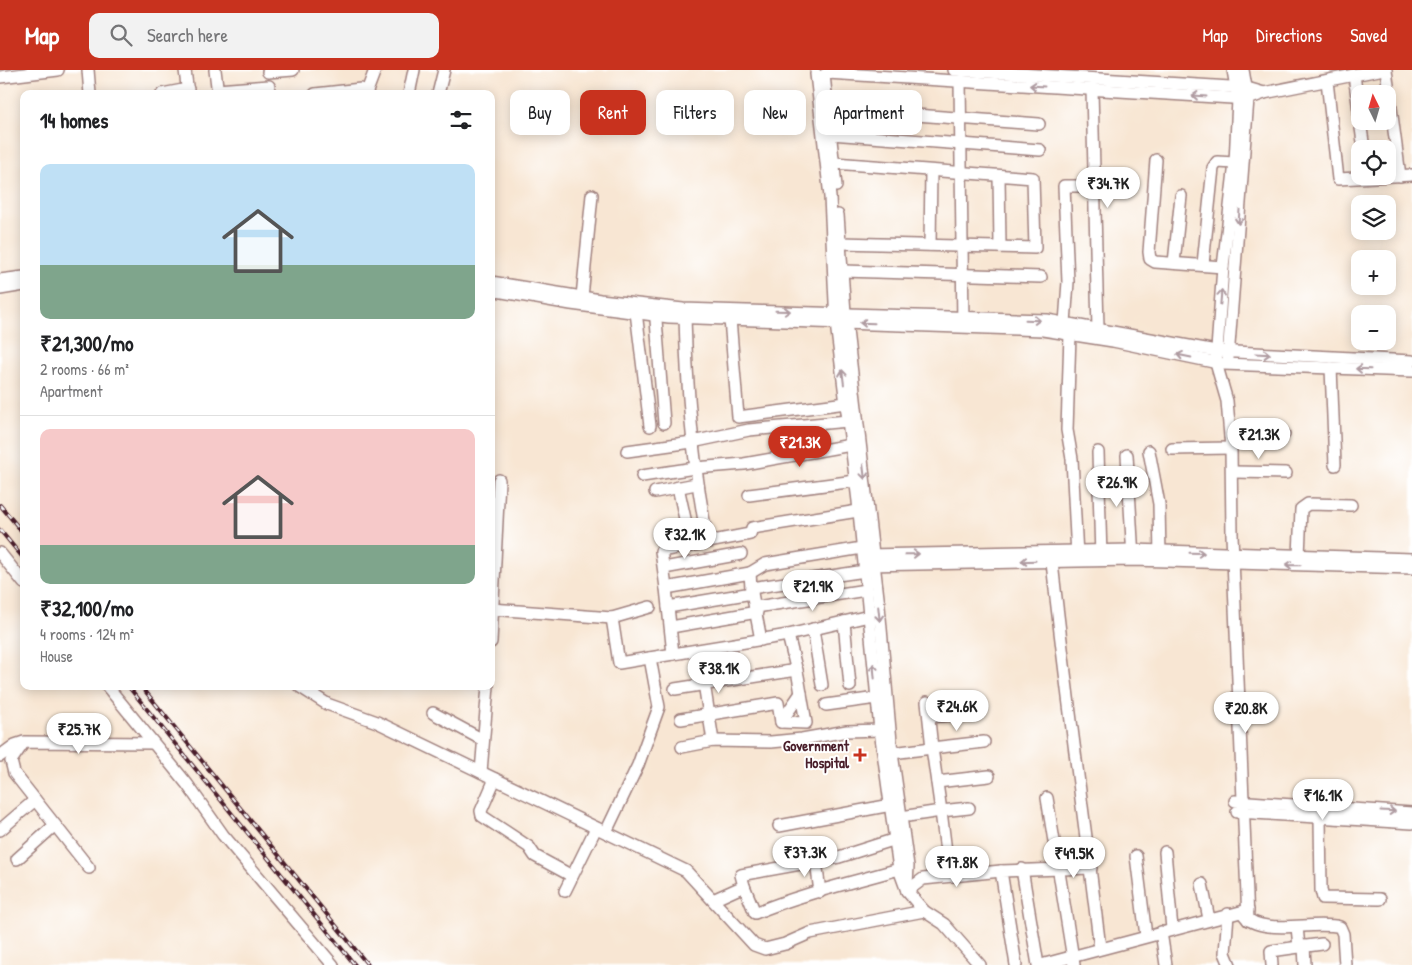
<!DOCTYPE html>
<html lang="en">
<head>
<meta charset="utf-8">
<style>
	:root { --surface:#fff; --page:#f2f2f2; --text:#202124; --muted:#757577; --line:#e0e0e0; --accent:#c8321e }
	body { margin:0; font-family:"Patrick Hand",sans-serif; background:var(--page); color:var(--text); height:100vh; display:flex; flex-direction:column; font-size:19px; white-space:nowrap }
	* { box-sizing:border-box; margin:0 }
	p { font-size:16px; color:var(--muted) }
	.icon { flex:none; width:28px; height:28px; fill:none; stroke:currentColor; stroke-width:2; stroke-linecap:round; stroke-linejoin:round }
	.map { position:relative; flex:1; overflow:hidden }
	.sheet { position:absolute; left:20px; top:20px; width:475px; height:600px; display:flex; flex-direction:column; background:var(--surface); border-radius:10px; box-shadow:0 2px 12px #0003 }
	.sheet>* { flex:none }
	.banner { position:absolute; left:510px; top:20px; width:475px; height:45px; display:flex; gap:10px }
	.needle { width:32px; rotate:355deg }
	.controls { position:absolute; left:1351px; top:15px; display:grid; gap:10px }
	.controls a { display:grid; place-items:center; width:45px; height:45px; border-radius:10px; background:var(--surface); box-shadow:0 2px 12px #0003; font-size:25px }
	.price { position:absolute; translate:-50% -42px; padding:0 11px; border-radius:18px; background:#fff; color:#222; font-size:16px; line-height:32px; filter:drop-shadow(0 1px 2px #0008) }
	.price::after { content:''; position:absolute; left:50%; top:30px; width:15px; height:11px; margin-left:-8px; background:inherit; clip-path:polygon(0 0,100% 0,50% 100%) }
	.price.current { background:var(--accent); color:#fff }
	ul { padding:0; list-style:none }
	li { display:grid; align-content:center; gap:10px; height:265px; padding:0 20px }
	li+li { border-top:1px solid var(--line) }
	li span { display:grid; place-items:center; height:155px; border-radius:10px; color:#555 }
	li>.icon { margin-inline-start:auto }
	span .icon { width:90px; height:90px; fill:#fffc; stroke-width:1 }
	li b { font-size:21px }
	h2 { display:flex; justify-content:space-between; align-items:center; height:60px; padding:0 20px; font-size:21px }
	.pill { padding:0 18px; border-radius:10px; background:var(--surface); box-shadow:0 2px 12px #0003; font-size:18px; line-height:45px }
	.pill.current { background:var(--accent); color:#fff }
	header { display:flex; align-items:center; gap:30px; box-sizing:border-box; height:70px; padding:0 25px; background:var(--accent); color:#fff }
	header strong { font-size:24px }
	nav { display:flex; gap:28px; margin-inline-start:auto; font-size:18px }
	.search { width:350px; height:45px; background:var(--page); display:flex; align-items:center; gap:12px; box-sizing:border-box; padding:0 18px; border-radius:10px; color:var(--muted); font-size:19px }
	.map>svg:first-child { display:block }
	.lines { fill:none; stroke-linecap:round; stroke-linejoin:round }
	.minor-casing { stroke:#a1827f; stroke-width:14 }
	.minor { stroke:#fff; stroke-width:11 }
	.rail-casing { stroke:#4a1f2b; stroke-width:4 }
	.rail { stroke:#fff; stroke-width:2; stroke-dasharray:5.5; stroke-linecap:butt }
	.oneway { stroke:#ae9aa0 }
	.poi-dot { fill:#c8321e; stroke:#fff; stroke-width:2 }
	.labels { text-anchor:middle; stroke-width:4; stroke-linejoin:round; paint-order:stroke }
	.poi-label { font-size:15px; font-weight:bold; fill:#4a1f2b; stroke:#fff; text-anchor:end }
</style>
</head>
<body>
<header>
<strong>Map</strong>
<div class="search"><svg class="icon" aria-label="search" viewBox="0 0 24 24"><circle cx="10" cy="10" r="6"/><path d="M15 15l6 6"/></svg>Search here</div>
<nav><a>Map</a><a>Directions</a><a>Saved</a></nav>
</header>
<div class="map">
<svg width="1412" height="895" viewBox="0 0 1412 895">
	<rect width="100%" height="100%" fill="#fff"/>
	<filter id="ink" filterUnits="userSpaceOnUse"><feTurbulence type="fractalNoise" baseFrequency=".02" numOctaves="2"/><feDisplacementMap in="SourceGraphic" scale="10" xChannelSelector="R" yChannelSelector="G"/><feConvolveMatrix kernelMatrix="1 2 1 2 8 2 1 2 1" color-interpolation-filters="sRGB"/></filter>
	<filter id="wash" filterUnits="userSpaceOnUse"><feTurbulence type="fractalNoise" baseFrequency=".0096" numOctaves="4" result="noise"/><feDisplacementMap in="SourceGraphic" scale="20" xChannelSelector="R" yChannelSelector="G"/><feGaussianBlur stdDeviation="1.12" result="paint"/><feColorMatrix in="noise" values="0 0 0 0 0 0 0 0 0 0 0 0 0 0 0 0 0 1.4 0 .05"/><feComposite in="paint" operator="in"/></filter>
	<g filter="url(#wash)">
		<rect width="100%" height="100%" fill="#f8e6d3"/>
	</g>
	<g filter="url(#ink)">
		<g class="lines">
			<!-- minor casing -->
			<g class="minor-casing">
				<g id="minor">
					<path d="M88,0l2,24"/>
					<path d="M185,0l3,24"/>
					<path d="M215,0l3,24"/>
					<path d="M954,0l293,18 17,5"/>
					<path d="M1233,0l5,29 -3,64 -12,104 -7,96 11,38 4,47 1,87 16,385"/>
					<path d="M1386,0l14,106"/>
					<path d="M268,2l25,-2"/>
					<path d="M827,3l421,26 16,-6 115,-23"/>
					<path d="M816,4l14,123 6,126 22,178 22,229 19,139 8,22 17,20"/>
					<path d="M824,5l12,111"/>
					<path d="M1354,5l6,43"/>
					<path d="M0,7l58,-7"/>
					<path d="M960,11l3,244"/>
					<path d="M1327,11l11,98 74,-4"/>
					<path d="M217,20l52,-4"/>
					<path d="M1092,20l6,239"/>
					<path d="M162,24l26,-5"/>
					<path d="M315,24l46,-5"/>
					<path d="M366,24l9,-24"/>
					<path d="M409,24l5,-24"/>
					<path d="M438,24l6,-24"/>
					<path d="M889,43l150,11"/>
					<path d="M1360,51l4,28"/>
					<path d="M831,64l209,16"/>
					<path d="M1156,90l-7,92 1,7 5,3 68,5"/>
					<path d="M834,93l199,15 2,70 -194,-5"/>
					<path d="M999,106l1,71"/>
					<path d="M838,145l7,98 34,293 13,147 16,113 -1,19"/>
					<path d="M930,175l1,-74"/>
					<path d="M1174,193l7,-67"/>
					<path d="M1203,194l10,-96 4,-6 18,1"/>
					<path d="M843,201l198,6"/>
					<path d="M0,210l24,-3"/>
					<path d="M491,212l109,18 83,9 364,11 169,31 196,10"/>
					<path d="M0,219l24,-4"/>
					<path d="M491,220l80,14 98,13 374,13 70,11 110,23 189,7"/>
					<path d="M582,227l10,-102"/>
					<path d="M655,237l9,116"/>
					<path d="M636,242l14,114"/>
					<path d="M685,247c2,76 8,151 23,225"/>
					<path d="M730,249l8,98 108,-14"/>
					<path d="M1065,253l3,-41 -4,-96h30"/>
					<path d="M1070,264l-3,96 5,29 5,97"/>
					<path d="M1228,288l20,-259 -5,-29"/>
					<path d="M1331,298l4,97"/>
					<path d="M1230,366l54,-2"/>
					<path d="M1172,379l59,-1"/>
					<path d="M627,381l65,-9 57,-12 99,-9"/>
					<path d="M1149,381l10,53 1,54"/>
					<path d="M1098,382l3,105"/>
					<path d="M1127,385l6,103"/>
					<path d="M1232,402l54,1"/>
					<path d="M642,406l53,-8 49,-4 107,-19"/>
					<path d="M678,417l13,59"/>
					<path d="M655,422l41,-8"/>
					<path d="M749,425l106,-14"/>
					<path d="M0,483l24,30"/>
					<path d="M1051,483c14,132 33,263 49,395"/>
					<path d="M866,485l267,-5 279,9"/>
					<path d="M1299,486l2,-47 7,-5 43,1"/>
					<path d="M866,495l267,-5 279,8"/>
					<path d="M664,498l77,-14"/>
					<path d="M750,503l15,-9 97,-16"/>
					<path d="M666,518l7,66"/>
					<path d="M751,518l114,-17"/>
					<path d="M668,537l84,-14"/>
					<path d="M756,537l110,-17"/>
					<path d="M491,539l121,9 38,-11"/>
					<path d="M612,548l7,45 169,-28 81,-19"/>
					<path d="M844,552l6,64"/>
					<path d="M671,557l86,-15"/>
					<path d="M813,559l9,56"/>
					<path d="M761,570l-10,-52 -1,-15 -84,15 -5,-37 89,-17 2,-6 106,-17"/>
					<path d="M491,572l8,-162"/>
					<path d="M699,581l14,90"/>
					<path d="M107,616l80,98 36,51 110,130"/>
					<path d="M299,616l28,18 50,18 309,149 68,74 11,4 20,-5 25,-11 114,-22 20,13 36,41"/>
					<path d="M675,619l122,-19"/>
					<path d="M927,632l5,46 52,-6"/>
					<path d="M826,635l58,-8"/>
					<path d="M433,643l50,27"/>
					<path d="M929,647l50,-5"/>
					<path d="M681,649l97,-16 3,19 25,1 -8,-47 -10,-41"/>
					<path d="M781,652l20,-29"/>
					<path d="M22,675l-11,16 3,12 75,95"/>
					<path d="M682,677l31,-6 58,1 31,-3 45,-8 33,-1"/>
					<path d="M892,683l40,-5 9,63 -40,6"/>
					<path d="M0,686l15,-11 9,-3 129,1"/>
					<path d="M481,702l7,-86"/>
					<path d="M495,709l-14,32 1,5 47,31 6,9 37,20"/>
					<path d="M937,712l52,-6"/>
					<path d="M1047,728l27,167"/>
					<path d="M1235,731l177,12"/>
					<path d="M1237,742l175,11"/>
					<path d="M1320,748l1,72 2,8 57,1"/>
					<path d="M779,756l112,-21"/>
					<path d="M0,760l35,-30"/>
					<path d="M606,762l32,-67 21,-58 -9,-49"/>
					<path d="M1165,782l7,77"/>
					<path d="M1136,786l10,80"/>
					<path d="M17,789l38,-34"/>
					<path d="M816,791l4,31"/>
					<path d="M1022,799l16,96"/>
					<path d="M949,806l-8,-65 28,-3"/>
					<path d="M1202,814l7,35"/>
					<path d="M744,816l-3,-11 98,-18 57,-18"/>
					<path d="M565,821l31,-63"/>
					<path d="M907,821l16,-12 78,-8"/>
					<path d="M713,830l31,-14 11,27c46,-19 95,-30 144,-44"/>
					<path d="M1228,844l-3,39 5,12"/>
					<path d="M1244,845c17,22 71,5 96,12l3,7 2,31"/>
					<path d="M1161,862l5,33"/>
					<path d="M1304,876l1,19"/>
					<path d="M1299,877l23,-3"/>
					<path d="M1016,895l-15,-94 90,-3"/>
					<path d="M1041,895l207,-55"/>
					<path d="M1272,895l-1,-14 28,-4 -2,-20"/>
				</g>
			</g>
			<!-- minor -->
			<use href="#minor" class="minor"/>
			<!-- rail casing -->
			<g class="rail-casing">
				<g id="rail">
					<path d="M0,435l24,29"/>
					<path d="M0,460l24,29"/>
					<path d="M128,616l227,279"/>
					<path d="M141,616l227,279"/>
				</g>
			</g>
			<!-- rail -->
			<use href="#rail" class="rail"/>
		</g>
		<!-- one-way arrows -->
		<defs><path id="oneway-shaft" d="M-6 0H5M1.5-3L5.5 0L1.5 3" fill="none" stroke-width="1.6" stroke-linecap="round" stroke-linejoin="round" transform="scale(1.25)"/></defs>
		<g class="oneway">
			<use href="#oneway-shaft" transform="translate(1037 16) rotate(-176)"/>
			<use href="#oneway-shaft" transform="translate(1199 26) rotate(-176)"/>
			<use href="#oneway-shaft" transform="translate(1239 147) rotate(94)"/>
			<use href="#oneway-shaft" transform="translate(1221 227) rotate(-85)"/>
			<use href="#oneway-shaft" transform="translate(783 241) rotate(1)"/>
			<use href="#oneway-shaft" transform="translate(1033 250) rotate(2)"/>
			<use href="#oneway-shaft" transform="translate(867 253) rotate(-178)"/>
			<use href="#oneway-shaft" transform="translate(1263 284) rotate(3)"/>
			<use href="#oneway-shaft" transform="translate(1184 286) rotate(-168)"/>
			<use href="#oneway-shaft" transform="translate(1363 299) rotate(-178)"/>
			<use href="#oneway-shaft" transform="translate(843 307) rotate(-97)"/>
			<use href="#oneway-shaft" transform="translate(864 402) rotate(83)"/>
			<use href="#oneway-shaft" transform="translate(1197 483) rotate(1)"/>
			<use href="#oneway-shaft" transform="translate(912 484) rotate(-1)"/>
			<use href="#oneway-shaft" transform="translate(1028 491) rotate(178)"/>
			<use href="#oneway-shaft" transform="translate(1293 495) rotate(-179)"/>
			<use href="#oneway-shaft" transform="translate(879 544) rotate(84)"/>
			<use href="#oneway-shaft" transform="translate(874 601) rotate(-95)"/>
			<use href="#oneway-shaft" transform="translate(1388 741) rotate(3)"/>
		</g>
	</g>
	<!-- markers -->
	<path class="poi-dot" d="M857.5 677.5h5v5h5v5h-5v5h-5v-5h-5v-5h5z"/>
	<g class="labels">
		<!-- poi labels -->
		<g class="poi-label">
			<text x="849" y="681">Government<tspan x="849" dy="17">Hospital</tspan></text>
		</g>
	</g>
</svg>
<div class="controls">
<a><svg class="needle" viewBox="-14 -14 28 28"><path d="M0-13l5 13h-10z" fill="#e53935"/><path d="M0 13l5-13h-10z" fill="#757577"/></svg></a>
<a><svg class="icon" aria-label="locate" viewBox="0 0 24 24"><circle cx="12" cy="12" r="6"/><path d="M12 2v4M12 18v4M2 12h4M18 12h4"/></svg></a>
<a><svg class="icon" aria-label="layers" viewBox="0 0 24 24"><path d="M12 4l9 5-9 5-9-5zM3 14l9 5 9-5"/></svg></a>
<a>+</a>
<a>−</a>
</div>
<b class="price" style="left:1108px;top:139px">₹34.7K</b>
<b class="price" style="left:1259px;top:390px">₹21.3K</b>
<b class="price current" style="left:800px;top:398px">₹21.3K</b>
<b class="price" style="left:1117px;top:438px">₹26.9K</b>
<b class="price" style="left:685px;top:490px">₹32.1K</b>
<b class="price" style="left:813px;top:542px">₹21.9K</b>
<b class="price" style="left:719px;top:624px">₹38.1K</b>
<b class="price" style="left:957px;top:662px">₹24.6K</b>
<b class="price" style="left:1246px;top:664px">₹20.8K</b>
<b class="price" style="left:79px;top:685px">₹25.7K</b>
<b class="price" style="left:1323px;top:751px">₹16.1K</b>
<b class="price" style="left:805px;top:808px">₹37.3K</b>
<b class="price" style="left:1074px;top:809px">₹49.5K</b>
<b class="price" style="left:957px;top:818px">₹17.8K</b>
<div class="banner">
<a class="pill">Buy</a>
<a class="pill current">Rent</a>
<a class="pill">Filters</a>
<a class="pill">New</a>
<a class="pill">Apartment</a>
</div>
<section class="sheet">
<h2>14 homes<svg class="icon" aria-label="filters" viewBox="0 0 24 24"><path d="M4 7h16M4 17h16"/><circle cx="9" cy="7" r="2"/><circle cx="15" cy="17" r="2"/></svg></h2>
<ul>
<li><span style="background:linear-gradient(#bfe0f5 65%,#7fa58c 0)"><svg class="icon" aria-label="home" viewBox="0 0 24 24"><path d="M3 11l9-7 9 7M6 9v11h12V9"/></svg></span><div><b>₹21,300/mo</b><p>2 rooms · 66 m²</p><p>Apartment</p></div></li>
<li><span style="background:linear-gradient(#f6c9c9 75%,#7fa58c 0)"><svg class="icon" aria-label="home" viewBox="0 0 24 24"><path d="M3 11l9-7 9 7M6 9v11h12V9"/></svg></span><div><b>₹32,100/mo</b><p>4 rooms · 124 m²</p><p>House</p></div></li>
</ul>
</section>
</div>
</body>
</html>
